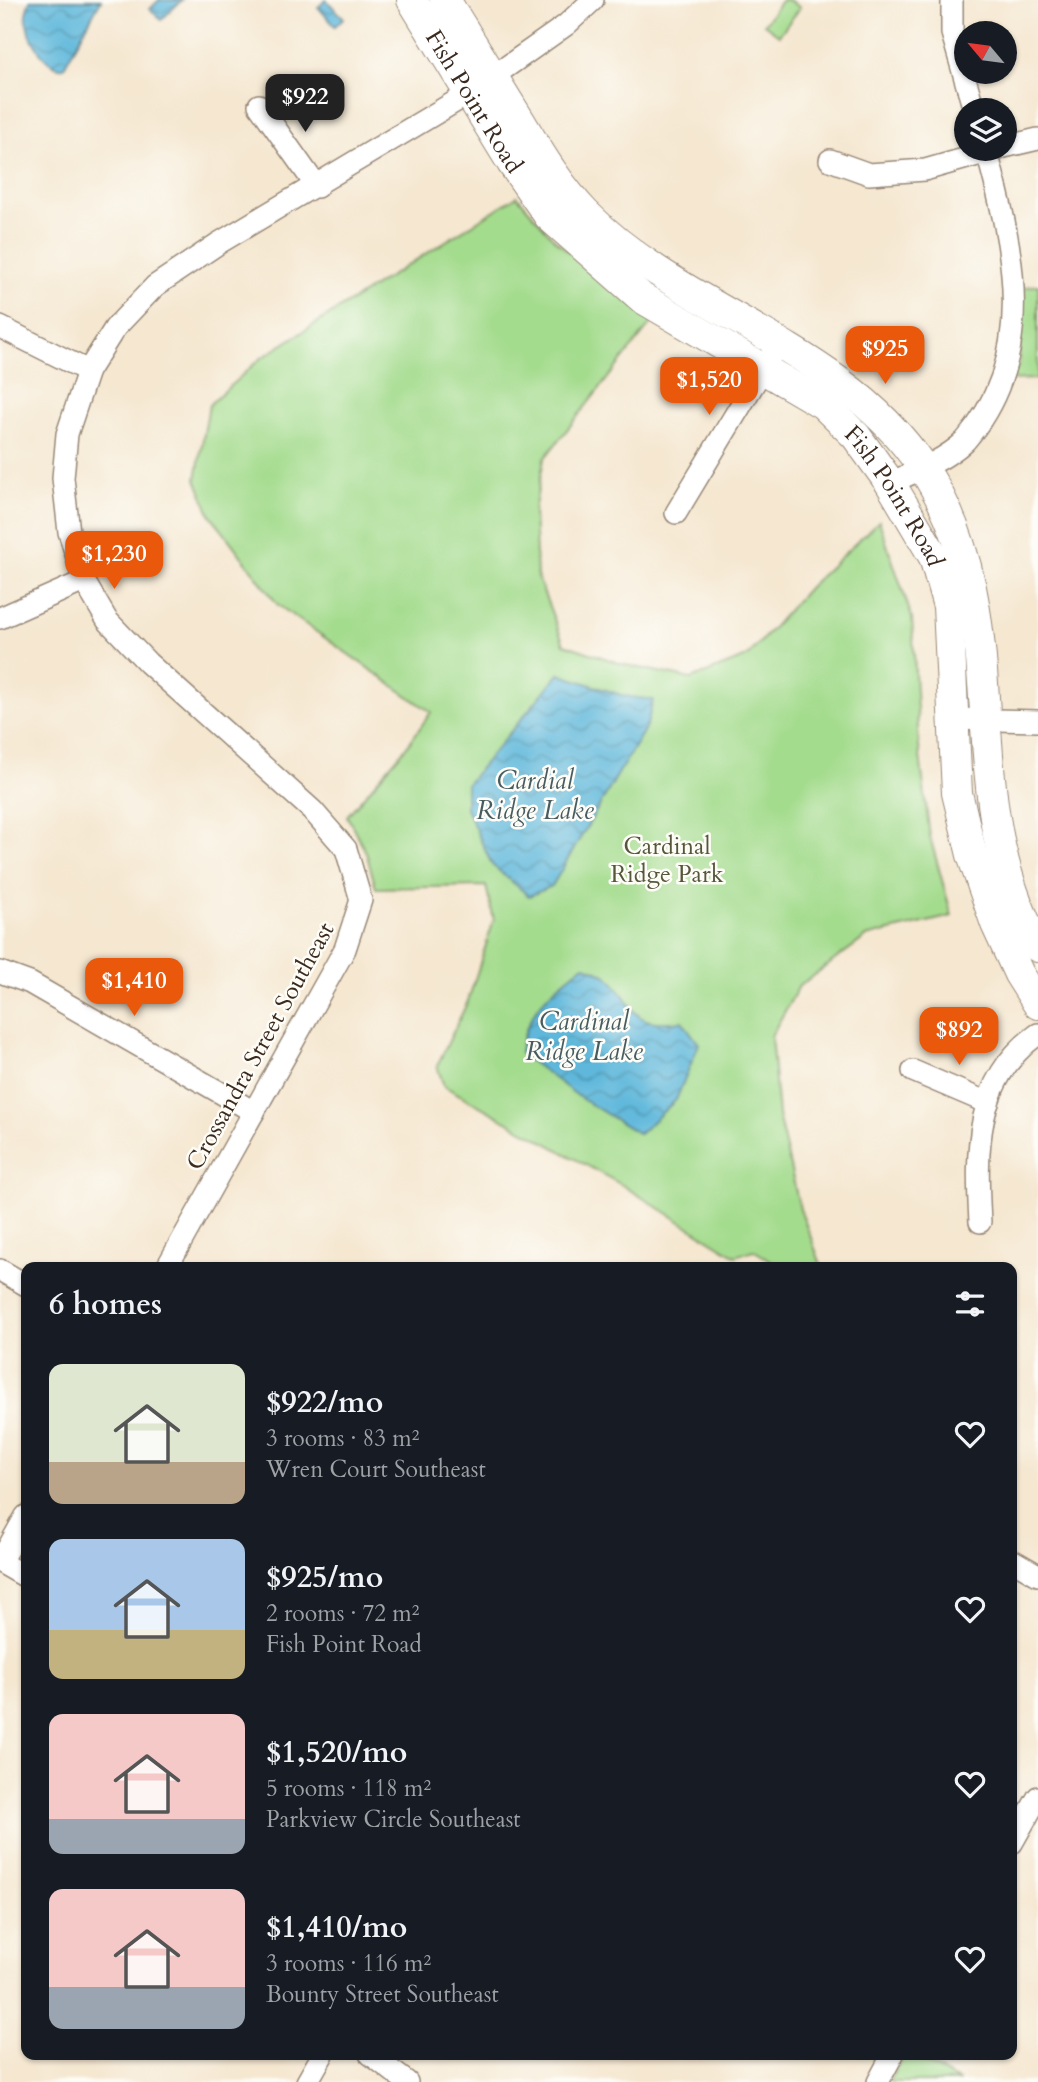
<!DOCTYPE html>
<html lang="en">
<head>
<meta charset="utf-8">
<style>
	:root { --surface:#171b24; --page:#20242c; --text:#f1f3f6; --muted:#9ea1a6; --accent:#ea580c }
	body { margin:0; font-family:Cardo,serif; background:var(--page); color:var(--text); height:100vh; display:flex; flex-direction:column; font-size:26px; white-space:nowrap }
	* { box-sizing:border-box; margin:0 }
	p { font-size:23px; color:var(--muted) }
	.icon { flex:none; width:38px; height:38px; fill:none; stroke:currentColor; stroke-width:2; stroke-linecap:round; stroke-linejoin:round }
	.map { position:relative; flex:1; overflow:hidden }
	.sheet { position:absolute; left:21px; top:1262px; width:996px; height:798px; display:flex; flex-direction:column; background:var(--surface); border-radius:14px; box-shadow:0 2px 5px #0004 }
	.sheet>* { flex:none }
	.needle { width:46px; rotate:299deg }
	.buttons { position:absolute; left:954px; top:21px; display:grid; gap:14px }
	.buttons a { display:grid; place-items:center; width:63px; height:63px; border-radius:50%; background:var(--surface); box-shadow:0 2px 5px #0004; font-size:35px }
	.price { position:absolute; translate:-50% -60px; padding:0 16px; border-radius:14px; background:var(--accent); color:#fff; font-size:23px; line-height:46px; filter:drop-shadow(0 2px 4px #0008) }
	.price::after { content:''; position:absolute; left:50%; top:42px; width:21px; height:16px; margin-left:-10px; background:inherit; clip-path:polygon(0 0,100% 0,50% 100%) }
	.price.active { background:#222; color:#fff }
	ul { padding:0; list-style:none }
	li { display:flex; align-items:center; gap:21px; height:175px; padding:0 28px }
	li span { display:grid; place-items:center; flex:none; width:196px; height:140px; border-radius:14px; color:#555 }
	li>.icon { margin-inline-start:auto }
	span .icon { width:84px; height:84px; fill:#fffc; stroke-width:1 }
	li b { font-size:30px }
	h2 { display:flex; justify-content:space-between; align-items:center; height:84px; padding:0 28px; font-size:30px }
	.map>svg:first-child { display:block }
	.green { fill:#a4dc8e; stroke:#708356; stroke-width:2 }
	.water { fill:url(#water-waves); stroke:#4c717c; stroke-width:2 }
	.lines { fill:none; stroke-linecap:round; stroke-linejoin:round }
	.street-casing { stroke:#988877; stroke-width:24 }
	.secondary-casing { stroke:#988877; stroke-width:32 }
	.street { stroke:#fff; stroke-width:21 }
	.secondary { stroke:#fff; stroke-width:30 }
	.labels { text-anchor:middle; stroke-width:5; stroke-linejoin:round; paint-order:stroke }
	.street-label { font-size:24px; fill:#3b2a1e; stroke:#fdfcf7 }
	.park-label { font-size:24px; fill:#55563a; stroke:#fdfcf7 }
	.water-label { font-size:26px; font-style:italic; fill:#475c60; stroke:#fdfcf7 }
</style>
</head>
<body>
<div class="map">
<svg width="1038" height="2082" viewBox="0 0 1038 2082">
	<defs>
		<pattern id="water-waves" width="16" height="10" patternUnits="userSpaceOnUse" patternTransform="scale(1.75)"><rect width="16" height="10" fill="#5eb8db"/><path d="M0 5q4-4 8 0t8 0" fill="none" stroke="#4f96b1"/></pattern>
	</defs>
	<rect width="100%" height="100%" fill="#fdfcf7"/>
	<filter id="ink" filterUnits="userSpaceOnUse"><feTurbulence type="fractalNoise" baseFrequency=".0143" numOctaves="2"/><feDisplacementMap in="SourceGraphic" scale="14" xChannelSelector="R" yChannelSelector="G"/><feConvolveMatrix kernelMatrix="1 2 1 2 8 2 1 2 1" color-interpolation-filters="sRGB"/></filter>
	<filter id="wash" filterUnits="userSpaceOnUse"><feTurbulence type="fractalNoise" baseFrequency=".00686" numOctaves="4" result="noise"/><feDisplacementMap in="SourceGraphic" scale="28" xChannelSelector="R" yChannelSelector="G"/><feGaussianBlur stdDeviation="1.57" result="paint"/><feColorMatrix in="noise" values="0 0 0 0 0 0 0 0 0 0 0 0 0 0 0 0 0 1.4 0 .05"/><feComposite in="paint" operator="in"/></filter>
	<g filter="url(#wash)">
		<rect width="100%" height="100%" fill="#f5e7d0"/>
		<!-- green -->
		<g class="green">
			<path d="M782,0h7l11,8 -21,27 -15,-11z"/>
			<path d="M517,196l38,44 98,81 -109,138 -10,52 3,65 27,68 58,20 69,15 56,-22 62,-70 70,-66 33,97 7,129 11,90 22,79 -86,21 -67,49 -28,50 7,79 22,94 22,58h-40l-29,-17 -17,6 -114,-71 -178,-99 -7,-20 31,-65 26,-81 -8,-34 -110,2 -10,-36 -19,-36 61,-71 23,-33 -153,-107 -68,-91 -14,-35 13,-74 51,-46z"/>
			<path d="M1038,285v94l-31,1 12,-15 2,-77z"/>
			<path d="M904,2054l6,1 50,27h-71z"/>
		</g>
		<!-- water -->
		<g class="water">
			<path d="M30,0h71l-37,67c-19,3 -38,-34 -38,-50 -1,-5 3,-12 4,-17z"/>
			<path d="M159,0h23l-21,20 -11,-11z"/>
			<path d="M326,0l18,18 -9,8 -17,-19z"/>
			<path d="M878,335l24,15 -8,12 -24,-14z"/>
			<path d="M559,674l65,22 29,4 -6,25 -95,161 -23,10 -37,-31 -26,-57v-23z"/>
			<path d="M584,965c8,4 19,7 25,13 31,31 18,50 73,43l17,23 -23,56 -37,34 -57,-35 -62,-46c7,-45 30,-61 64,-88z"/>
		</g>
	</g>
	<g filter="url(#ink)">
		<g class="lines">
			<!-- street casing -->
			<g class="street-casing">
				<g id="street">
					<path d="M952,0v33l22,77"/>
					<path d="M259,105l58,82"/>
					<path d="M1004,147l34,-8"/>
					<path d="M830,160l39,14 56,-4 74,-21"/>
					<path d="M0,327l88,44"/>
					<path d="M890,483c25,-11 55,-23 75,-42 73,-84 49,-192 21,-292"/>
					<path d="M676,513l94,-156"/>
					<path d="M0,618l84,-37"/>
					<path d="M955,719l83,2"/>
					<path d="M0,972l30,11 224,129"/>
					<path d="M913,1071l75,32"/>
					<path d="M980,1222c-4,-70 -6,-143 58,-188"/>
					<path d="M167,1267l178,-318 16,-49 -15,-51 -34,-39 -164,-147 -41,-43 -23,-39 -15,-49 -6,-54 4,-44 21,-63 27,-43 40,-42 64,-43 249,-149 98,-69 27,-25"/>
					<path d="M0,1270l26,15"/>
					<path d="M1012,1560l26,15"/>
					<path d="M0,1562l26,-46"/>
					<path d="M0,1562l26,15"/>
					<path d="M1012,1843l26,-46"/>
					<path d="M370,2054l37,28"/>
					<path d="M307,2082l16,-28"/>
					<path d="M878,2082l15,-28"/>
				</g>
			</g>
			<!-- secondary casing -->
			<g class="secondary-casing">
				<g id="secondary">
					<path id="s1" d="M412,0l100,163 37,53 93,82 181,106 33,32 34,47 44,74 14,49 9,187 15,62 24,69 23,50 19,30"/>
					<path d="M445,0c25,40 50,81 75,121 19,31 39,65 65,92 101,102 257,132 338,255 99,150 27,326 115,479"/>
				</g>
			</g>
			<!-- street -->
			<use href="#street" class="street"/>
			<!-- secondary -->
			<use href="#secondary" class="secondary"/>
		</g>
	</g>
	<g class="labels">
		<!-- street labels -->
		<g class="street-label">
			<text dy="8" stroke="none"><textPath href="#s1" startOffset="119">Fish Point Road</textPath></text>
			<text dy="8" stroke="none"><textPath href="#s1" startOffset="707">Fish Point Road</textPath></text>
			<text transform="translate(260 1046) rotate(-61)" y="8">Crossandra Street Southeast</text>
		</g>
		<!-- park labels -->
		<g class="park-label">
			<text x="667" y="854">Cardinal<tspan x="667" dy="28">Ridge Park</tspan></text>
		</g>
		<!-- water labels -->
		<g class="water-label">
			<text x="535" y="789">Cardial<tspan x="535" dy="30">Ridge Lake</tspan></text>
			<text x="584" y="1030">Cardinal<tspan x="584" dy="30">Ridge Lake</tspan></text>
		</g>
	</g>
</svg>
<div class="buttons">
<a><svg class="needle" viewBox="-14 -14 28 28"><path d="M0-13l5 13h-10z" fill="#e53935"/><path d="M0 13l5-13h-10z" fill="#9ea1a6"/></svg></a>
<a><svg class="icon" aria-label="layers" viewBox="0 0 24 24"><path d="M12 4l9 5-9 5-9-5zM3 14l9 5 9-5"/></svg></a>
</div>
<b class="price active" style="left:305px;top:134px">$922</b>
<b class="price" style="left:885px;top:386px">$925</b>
<b class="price" style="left:709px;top:417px">$1,520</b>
<b class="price" style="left:114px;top:591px">$1,230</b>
<b class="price" style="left:134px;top:1018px">$1,410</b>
<b class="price" style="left:959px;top:1067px">$892</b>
<section class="sheet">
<h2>6 homes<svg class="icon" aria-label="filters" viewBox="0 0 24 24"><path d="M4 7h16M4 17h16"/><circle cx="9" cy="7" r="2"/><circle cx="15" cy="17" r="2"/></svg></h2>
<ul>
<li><span style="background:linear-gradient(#dfe7d0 70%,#b9a48a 0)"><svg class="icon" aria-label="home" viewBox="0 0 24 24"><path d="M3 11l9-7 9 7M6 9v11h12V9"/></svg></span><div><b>$922/mo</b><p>3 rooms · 83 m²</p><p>Wren Court Southeast</p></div><svg class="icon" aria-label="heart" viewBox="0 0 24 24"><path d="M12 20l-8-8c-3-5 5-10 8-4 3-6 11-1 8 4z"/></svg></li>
<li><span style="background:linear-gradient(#a9c7e8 65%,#c2b280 0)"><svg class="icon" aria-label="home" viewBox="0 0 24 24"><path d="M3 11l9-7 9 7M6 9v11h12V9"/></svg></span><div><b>$925/mo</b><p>2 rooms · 72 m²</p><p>Fish Point Road</p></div><svg class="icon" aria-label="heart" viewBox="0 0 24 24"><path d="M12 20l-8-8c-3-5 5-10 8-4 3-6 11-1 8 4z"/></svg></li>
<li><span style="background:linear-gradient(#f6c9c9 75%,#9aa5b1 0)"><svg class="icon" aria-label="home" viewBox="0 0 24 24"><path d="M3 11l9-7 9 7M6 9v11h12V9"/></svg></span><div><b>$1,520/mo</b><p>5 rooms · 118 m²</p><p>Parkview Circle Southeast</p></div><svg class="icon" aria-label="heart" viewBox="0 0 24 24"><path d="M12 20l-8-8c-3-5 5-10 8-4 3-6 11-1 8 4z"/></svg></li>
<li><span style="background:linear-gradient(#f6c9c9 70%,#9aa5b1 0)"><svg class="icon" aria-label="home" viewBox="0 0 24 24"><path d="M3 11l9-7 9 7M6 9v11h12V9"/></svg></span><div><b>$1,410/mo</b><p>3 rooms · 116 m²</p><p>Bounty Street Southeast</p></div><svg class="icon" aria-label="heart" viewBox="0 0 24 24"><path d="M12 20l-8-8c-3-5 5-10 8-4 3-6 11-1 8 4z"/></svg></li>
</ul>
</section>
</div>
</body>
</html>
